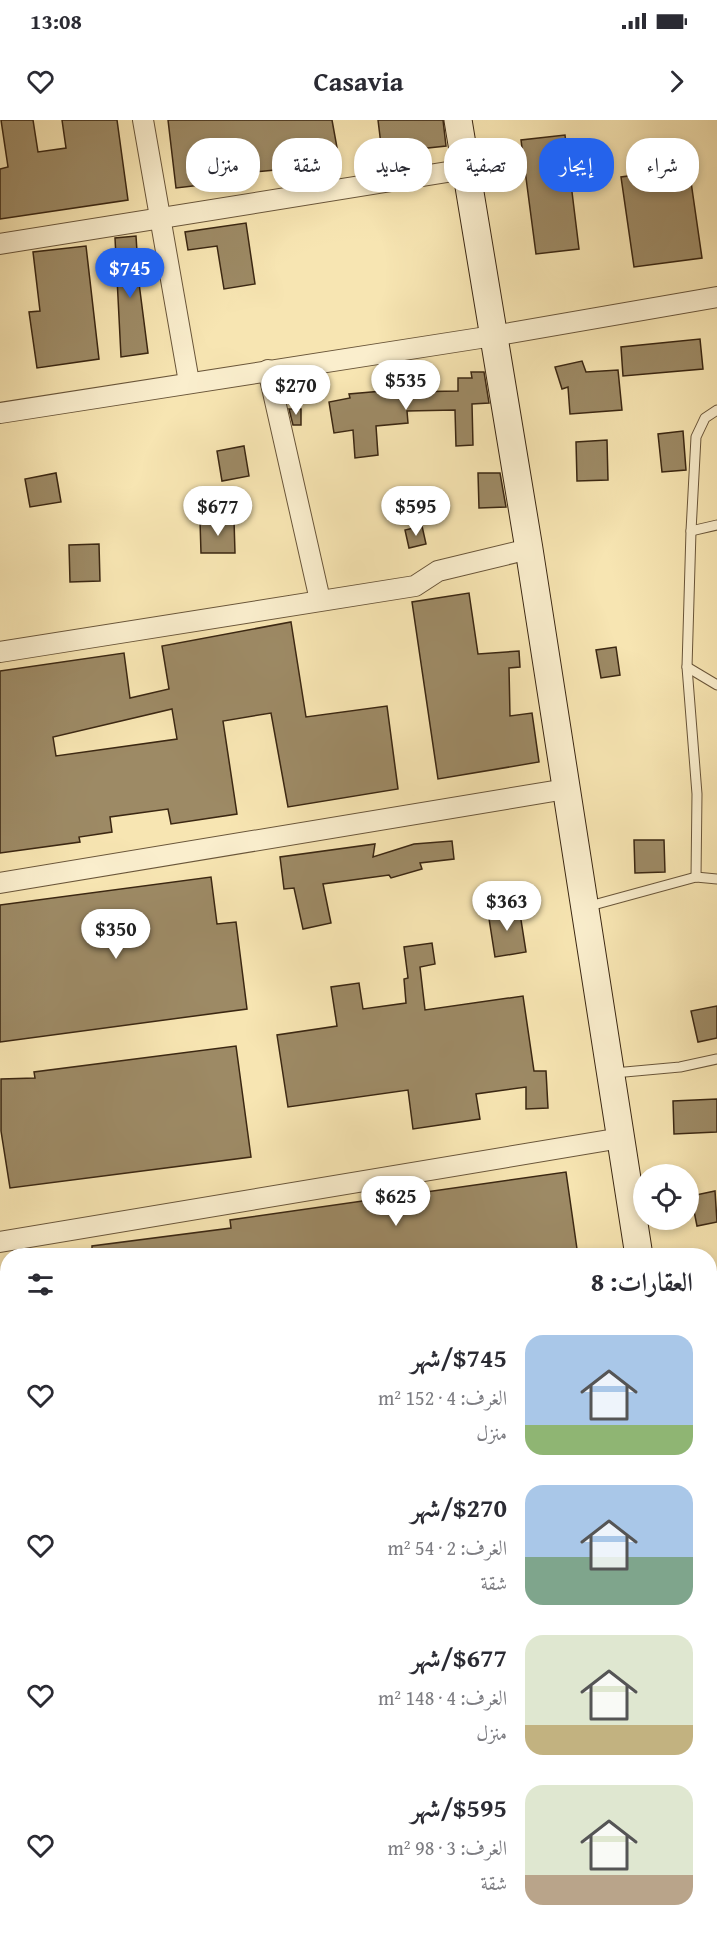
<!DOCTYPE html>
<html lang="ar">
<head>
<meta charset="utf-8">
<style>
	:root { --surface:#fff; --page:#f2f2f3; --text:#2b2b33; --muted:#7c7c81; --accent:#2563eb }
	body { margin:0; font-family:"Gentium Book Plus",Amiri,serif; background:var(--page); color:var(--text); direction:rtl; height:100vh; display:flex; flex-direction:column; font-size:22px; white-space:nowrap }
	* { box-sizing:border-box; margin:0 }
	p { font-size:20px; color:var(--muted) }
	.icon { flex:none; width:33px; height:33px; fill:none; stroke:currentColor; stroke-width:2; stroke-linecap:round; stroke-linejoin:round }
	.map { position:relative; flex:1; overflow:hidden; direction:ltr }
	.drawer { position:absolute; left:0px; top:1128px; width:717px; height:686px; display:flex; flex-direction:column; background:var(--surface); border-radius:24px 24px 0 0; box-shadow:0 3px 9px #0003; direction:rtl }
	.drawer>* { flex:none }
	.guide { position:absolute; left:18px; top:18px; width:681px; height:54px; direction:rtl; display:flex; gap:12px }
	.fabs { position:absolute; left:633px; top:1044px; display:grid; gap:12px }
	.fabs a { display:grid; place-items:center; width:66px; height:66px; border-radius:50%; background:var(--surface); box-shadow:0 3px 9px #0003; font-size:30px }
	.price { position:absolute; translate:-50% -51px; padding:0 14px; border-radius:21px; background:#fff; color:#222; font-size:20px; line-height:39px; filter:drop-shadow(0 2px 3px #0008) }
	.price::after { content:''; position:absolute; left:50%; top:36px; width:18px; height:14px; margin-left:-9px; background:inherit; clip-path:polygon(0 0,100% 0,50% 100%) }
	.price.on { background:var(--accent); color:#fff }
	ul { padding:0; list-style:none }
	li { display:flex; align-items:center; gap:18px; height:150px; padding:0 24px }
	li span { display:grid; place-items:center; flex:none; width:168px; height:120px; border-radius:18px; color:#555 }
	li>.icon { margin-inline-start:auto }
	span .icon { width:72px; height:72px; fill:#fffc; stroke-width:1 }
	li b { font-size:26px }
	h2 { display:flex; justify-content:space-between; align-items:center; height:72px; padding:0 24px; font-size:26px }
	.pill { padding:0 21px; border-radius:24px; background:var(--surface); box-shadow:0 3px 9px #0003; font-size:21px; line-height:54px }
	.pill.on { background:var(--accent); color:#fff }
	.status { display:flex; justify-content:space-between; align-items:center; height:42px; padding:0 30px; background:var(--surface); direction:ltr }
	.status svg { height:16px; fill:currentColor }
	header { display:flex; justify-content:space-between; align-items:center; height:78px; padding:0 24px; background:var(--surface); font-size:27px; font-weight:700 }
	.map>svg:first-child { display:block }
	.building { fill:#9d8a65; stroke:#3b2712; stroke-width:1.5; fill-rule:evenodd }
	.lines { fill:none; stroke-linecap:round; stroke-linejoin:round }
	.lane-casing { stroke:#6a563a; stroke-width:11 }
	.street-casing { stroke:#6a563a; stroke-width:22 }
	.secondary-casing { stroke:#3b2712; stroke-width:29 }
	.lane { stroke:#faeecd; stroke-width:9 }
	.street { stroke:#faeecd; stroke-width:20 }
	.secondary { stroke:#faeecd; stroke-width:27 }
</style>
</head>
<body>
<div class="status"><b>13:08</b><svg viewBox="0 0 49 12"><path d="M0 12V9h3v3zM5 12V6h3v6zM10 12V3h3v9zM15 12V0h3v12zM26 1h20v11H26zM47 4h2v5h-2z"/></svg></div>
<header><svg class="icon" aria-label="forward" viewBox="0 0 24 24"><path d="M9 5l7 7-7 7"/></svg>Casavia<svg class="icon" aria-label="heart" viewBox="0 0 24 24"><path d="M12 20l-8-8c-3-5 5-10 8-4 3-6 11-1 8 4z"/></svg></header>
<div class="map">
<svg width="717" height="1813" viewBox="0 0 717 1813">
	<rect width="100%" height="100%" fill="#f7e5b2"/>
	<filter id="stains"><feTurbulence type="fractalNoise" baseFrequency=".00333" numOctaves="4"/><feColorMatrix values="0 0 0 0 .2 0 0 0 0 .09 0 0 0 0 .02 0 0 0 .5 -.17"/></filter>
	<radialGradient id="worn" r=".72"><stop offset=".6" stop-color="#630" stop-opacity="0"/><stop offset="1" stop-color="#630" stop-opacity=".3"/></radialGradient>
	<!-- building -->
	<g class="building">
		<path d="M1,0h32l5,32 28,-4 -4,-28h55l11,80 -128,19v-50l8,-2z"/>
		<path d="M168,0h164l8,44 -97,9 1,7 -68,8z"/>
		<path d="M378,0h65l3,26 -64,7z"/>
		<path d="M565,15l14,114 -43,5 -15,-114z"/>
		<path d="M689,48l13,90 -68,9 -13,-90z"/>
		<path d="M246,103l9,61 -31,5 -7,-43 -29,4 -3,-18z"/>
		<path d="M136,116l3,47 9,70 -27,4 -6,-119z"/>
		<path d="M86,126l13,113 -62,9 -8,-56 11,-1 -7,-59z"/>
		<path d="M700,219l3,30 -80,7 -2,-29z"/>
		<path d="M582,241l4,11 32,-2 4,40 -52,4 -2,-27 -6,2 -7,-22z"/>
		<path d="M471,252h13l5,31 -17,1 1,41 -17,1 -1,-36 -48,1 1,12 -32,3 2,29 -23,3 -2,-28 -19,3 -5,-31 21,-4 -1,-4 56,-5v3l53,-1v-13h14z"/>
		<path d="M289,289h12v16h-8z"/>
		<path d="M683,311l3,39 -24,2 -4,-38z"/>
		<path d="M607,320l1,40 -31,1 -1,-39z"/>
		<path d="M244,326l5,30 -27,5 -5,-30z"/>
		<path d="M56,353l5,29 -31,5 -5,-28z"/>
		<path d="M478,353h22l6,34 -27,1z"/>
		<path d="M234,400l1,33h-34l-1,-32z"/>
		<path d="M422,406l4,18 -17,4 -4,-18z"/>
		<path d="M99,424l1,37 -30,1 -1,-37z"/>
		<path d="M469,473l9,61 41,-3 1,16 -11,1 1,48 22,-3 7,49 -101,17 -26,-177z"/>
		<path d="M291,502l15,95 81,-11 11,83 -110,18 -17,-94 -48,8 14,93 -66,10 -3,-15 -58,8 2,15 -33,5 1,5 -80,11v-182l124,-18 6,45 39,-9 -7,-43zM172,589l5,30 -121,17 -3,-19z"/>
		<path d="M616,527l4,28 -19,3 -5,-28z"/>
		<path d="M634,720h30l1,32 -30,1z"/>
		<path d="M452,721l2,18 -34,4 2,6 -31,9 -2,-3 -66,9 8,39 -28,6 -9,-41 -10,1 -4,-32 95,-13 -2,13 41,-13z"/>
		<path d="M211,757l6,47 19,-2 11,87 -247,33v-137z"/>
		<path d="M519,787l7,45 -31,5 -7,-45z"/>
		<path d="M432,823l3,21 -15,3 5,43 98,-14 11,75h12l2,37 -22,1v-22l-50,7 4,25 -67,10 -5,-39 -120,17 -11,-72 60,-9 -6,-39 28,-4 4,26 43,-6 -2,-24 4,-1 -4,-31z"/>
		<path d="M717,886v32l-19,4 -7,-31z"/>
		<path d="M236,926l15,111 -241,31 -9,-57v-52l34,-1 -1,-6z"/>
		<path d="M717,979v33l-43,2 -1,-33z"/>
		<path d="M566,1052l12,84h-486v-10l139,-18 -1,-8z"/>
		<path d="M715,1071l2,31 -20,4 -6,-30z"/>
	</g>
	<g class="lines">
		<!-- lane casing -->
		<g class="lane-casing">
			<g id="lane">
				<path d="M691,411l26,-6"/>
				<path d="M687,547l30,18"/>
				<path d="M696,757l1,-83 -10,-127 4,-136 5,-94 9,-19 12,-8"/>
				<path d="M586,787l110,-30 21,2"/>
				<path d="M614,953l66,-6 37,-8"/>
			</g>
		</g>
		<!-- street casing -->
		<g class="street-casing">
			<g id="street">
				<path d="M143,0l46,262"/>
				<path d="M0,124l466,-75"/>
				<path d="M268,250l52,230"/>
				<path d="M0,293l493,-77 224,-39"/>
				<path d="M0,532l415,-66 23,-15 91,-22"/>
				<path d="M0,763l566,-94"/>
				<path d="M0,1122l621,-104"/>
				<path d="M0,1292l8,38"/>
				<path d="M0,1446l8,-1"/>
			</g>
		</g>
		<!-- secondary casing -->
		<g class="secondary-casing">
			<g id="secondary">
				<path d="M458,0l71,429 110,707"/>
				<path d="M710,1343l7,-1"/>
				<path d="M710,1577l7,46"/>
			</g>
		</g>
		<!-- lane -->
		<use href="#lane" class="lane"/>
		<!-- street -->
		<use href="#street" class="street"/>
		<!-- secondary -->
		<use href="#secondary" class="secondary"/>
	</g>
	<rect width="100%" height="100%" filter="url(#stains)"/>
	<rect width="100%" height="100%" fill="url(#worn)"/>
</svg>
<div class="fabs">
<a><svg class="icon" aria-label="locate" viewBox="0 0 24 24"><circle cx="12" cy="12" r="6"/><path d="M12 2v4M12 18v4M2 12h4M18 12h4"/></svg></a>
</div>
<b class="price on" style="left:130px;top:179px">$745</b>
<b class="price" style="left:406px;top:291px">$535</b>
<b class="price" style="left:296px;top:296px">$270</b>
<b class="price" style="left:218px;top:417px">$677</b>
<b class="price" style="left:416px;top:417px">$595</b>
<b class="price" style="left:507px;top:812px">$363</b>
<b class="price" style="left:116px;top:840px">$350</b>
<b class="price" style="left:396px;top:1107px">$625</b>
<div class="guide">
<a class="pill">شراء</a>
<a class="pill on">إيجار</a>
<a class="pill">تصفية</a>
<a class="pill">جديد</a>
<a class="pill">شقة</a>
<a class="pill">منزل</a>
</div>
<section class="drawer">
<h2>العقارات: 8<svg class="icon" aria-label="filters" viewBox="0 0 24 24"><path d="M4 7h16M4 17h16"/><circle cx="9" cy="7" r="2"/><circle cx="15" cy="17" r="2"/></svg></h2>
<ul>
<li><span style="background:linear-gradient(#a9c7e8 75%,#8fb573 0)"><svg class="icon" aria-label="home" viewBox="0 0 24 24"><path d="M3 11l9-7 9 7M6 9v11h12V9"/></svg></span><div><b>$745/شهر</b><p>الغرف: 4 · 152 m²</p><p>منزل</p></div><svg class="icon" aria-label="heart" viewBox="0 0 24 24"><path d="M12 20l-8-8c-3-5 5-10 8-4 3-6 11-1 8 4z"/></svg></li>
<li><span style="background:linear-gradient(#a9c7e8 60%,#7fa58c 0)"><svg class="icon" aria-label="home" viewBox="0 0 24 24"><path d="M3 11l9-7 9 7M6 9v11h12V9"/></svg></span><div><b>$270/شهر</b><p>الغرف: 2 · 54 m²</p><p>شقة</p></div><svg class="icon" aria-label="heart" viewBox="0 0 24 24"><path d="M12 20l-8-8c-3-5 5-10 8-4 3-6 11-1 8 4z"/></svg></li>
<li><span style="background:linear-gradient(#dfe7d0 75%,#c2b280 0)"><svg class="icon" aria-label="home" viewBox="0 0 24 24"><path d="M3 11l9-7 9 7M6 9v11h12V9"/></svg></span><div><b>$677/شهر</b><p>الغرف: 4 · 148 m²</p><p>منزل</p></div><svg class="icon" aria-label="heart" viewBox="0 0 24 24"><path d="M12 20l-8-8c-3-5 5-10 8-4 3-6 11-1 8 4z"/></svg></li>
<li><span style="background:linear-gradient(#dfe7d0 75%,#b9a48a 0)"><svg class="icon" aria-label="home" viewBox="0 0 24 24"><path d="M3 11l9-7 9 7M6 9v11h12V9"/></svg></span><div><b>$595/شهر</b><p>الغرف: 3 · 98 m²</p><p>شقة</p></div><svg class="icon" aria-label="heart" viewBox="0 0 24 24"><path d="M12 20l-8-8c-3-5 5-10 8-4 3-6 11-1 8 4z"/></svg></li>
</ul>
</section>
</div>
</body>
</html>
